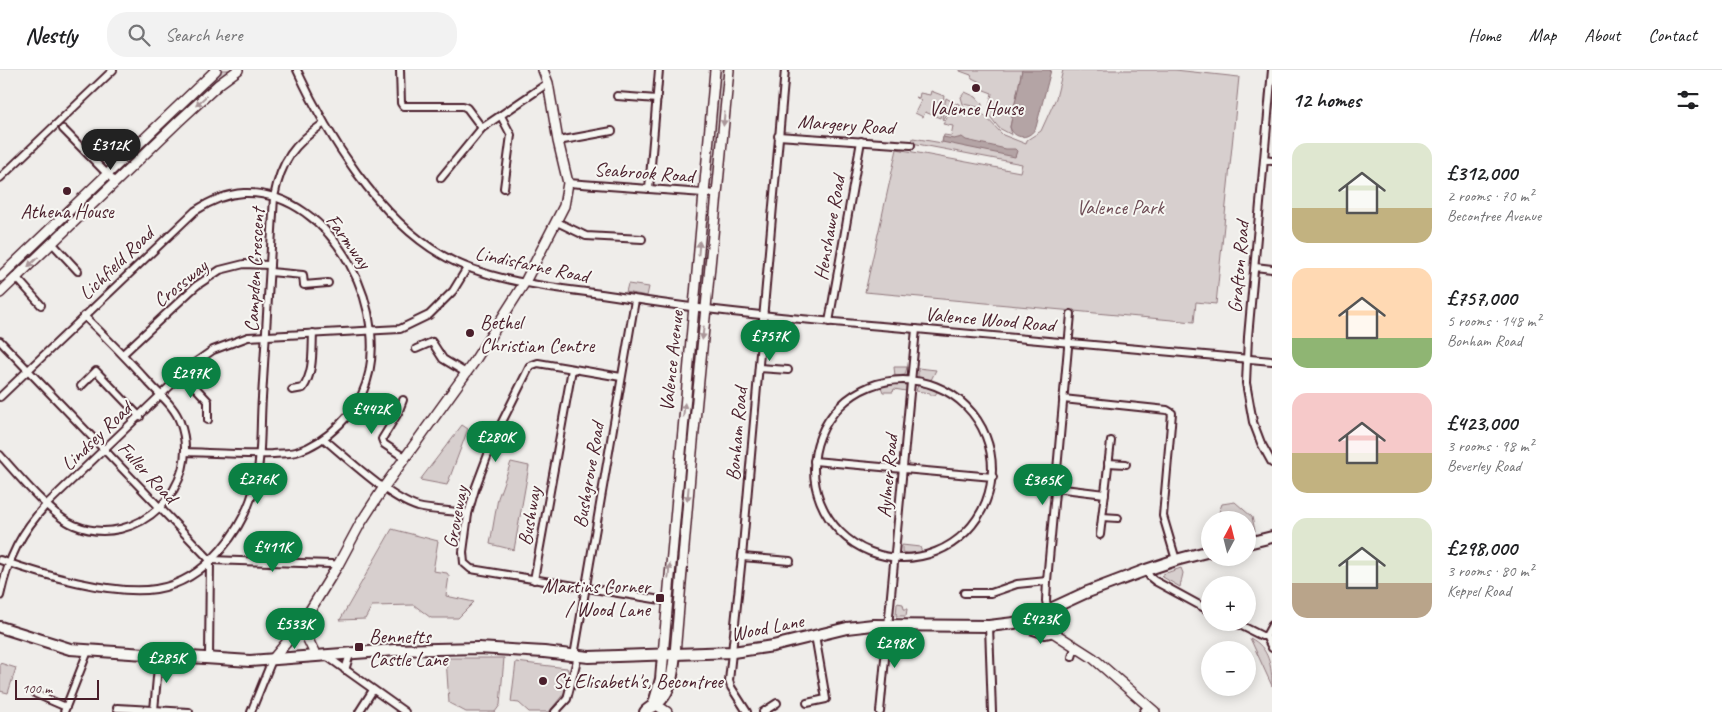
<!DOCTYPE html>
<html lang="en">
<head>
<meta charset="utf-8">
<style>
	:root { --surface:#fff; --page:#f2f2f2; --text:#202124; --muted:#757577; --line:#e0e0e0; --accent:#0b8043 }
	body { margin:0; font-family:Caveat,sans-serif; background:var(--page); color:var(--text); height:100vh; display:flex; flex-direction:column; font-size:19px; white-space:nowrap }
	* { box-sizing:border-box; margin:0 }
	p { font-size:16px; color:var(--muted) }
	.icon { flex:none; width:28px; height:28px; fill:none; stroke:currentColor; stroke-width:2; stroke-linecap:round; stroke-linejoin:round }
	.map { position:relative; flex:1; overflow:hidden }
	.drawer { display:flex; flex-direction:column; background:var(--surface); width:450px }
	.drawer>* { flex:none }
	.needle { width:32px; rotate:7deg }
	.fabs { position:absolute; left:1201px; top:441px; display:grid; gap:10px }
	.fabs a { display:grid; place-items:center; width:55px; height:55px; border-radius:50%; background:var(--surface); box-shadow:0 2px 12px #0003; font-size:25px }
	.scale { position:absolute; left:15px; bottom:12px; width:84px; box-sizing:border-box; padding-left:5px; border:2px solid #4a1f2b; border-top:0; font-size:14px; line-height:18px; white-space:nowrap; color:#4a1f2b; -webkit-text-stroke:4px #f6f6f2; paint-order:stroke }
	.price { position:absolute; translate:-50% -42px; padding:0 11px; border-radius:18px; background:var(--accent); color:#fff; font-size:16px; line-height:32px; filter:drop-shadow(0 1px 2px #0008) }
	.price::after { content:''; position:absolute; left:50%; top:30px; width:15px; height:11px; margin-left:-8px; background:inherit; clip-path:polygon(0 0,100% 0,50% 100%) }
	.price.on { background:#222; color:#fff }
	ul { padding:0; list-style:none }
	li { display:flex; align-items:center; gap:15px; height:125px; padding:0 20px }
	li span { display:grid; place-items:center; flex:none; width:140px; height:100px; border-radius:15px; color:#555 }
	li>.icon { margin-inline-start:auto }
	span .icon { width:60px; height:60px; fill:#fffc; stroke-width:1 }
	li b { font-size:21px }
	h2 { display:flex; justify-content:space-between; align-items:center; height:60px; padding:0 20px; font-size:21px }
	header { display:flex; align-items:center; gap:30px; box-sizing:border-box; height:70px; padding:0 25px; background:var(--surface); border-bottom:1px solid var(--line) }
	header strong { font-size:24px }
	nav { display:flex; gap:28px; margin-inline-start:auto; font-size:18px }
	.search { width:350px; height:45px; background:var(--page); display:flex; align-items:center; gap:12px; box-sizing:border-box; padding:0 18px; border-radius:20px; color:var(--muted); font-size:19px }
	main { display:flex; flex:1; min-height:0 }
	.map>svg:first-child { display:block }
	.green { fill:#d7cfce; stroke:#90777c }
	.water { fill:#b4a4a5; stroke:#8a6f74 }
	.lines { fill:none; stroke-linecap:round; stroke-linejoin:round }
	.street-casing { stroke:#4a1f2b; stroke-width:10 }
	.secondary-casing { stroke:#4a1f2b; stroke-width:12 }
	.primary-casing { stroke:#4a1f2b; stroke-width:14 }
	.street { stroke:#f6f6f2; stroke-width:6 }
	.secondary { stroke:#f6f6f2; stroke-width:9 }
	.primary { stroke:#f6f6f2; stroke-width:10 }
	.oneway { fill:#a99598 }
	.poi-dot { fill:#4a1f2b; stroke:#f6f6f2; stroke-width:2 }
	.labels { text-anchor:middle; stroke-width:4; stroke-linejoin:round; paint-order:stroke }
	.poi-label { font-size:20px; fill:#4a1f2b; stroke:#f6f6f2; text-anchor:start }
	.street-label { font-size:20px; fill:#4a1f2b; stroke:#f6f6f2 }
	.park-label { font-size:20px; fill:#6d4b54; stroke:#f6f6f2 }
</style>
</head>
<body>
<header>
<strong>Nestly</strong>
<div class="search"><svg class="icon" aria-label="search" viewBox="0 0 24 24"><circle cx="10" cy="10" r="6"/><path d="M15 15l6 6"/></svg>Search here</div>
<nav><a>Home</a><a>Map</a><a>About</a><a>Contact</a></nav>
</header>
<main>
<div class="map">
<svg width="1272" height="642" viewBox="0 0 1272 642">
	<rect width="100%" height="100%" fill="#efedea"/>
	<filter id="ink" filterUnits="userSpaceOnUse"><feTurbulence type="fractalNoise" baseFrequency=".02" numOctaves="2"/><feDisplacementMap in="SourceGraphic" scale="10" xChannelSelector="R" yChannelSelector="G"/><feConvolveMatrix kernelMatrix="1 2 1 2 8 2 1 2 1" color-interpolation-filters="sRGB"/></filter>
	<g filter="url(#ink)">
		<!-- green -->
		<g class="green">
			<path d="M222,0h12l-110,102 -5,-6 87,-83z"/>
			<path d="M718,0h8l-11,117 -8,-1z"/>
			<path d="M960,0h62l-12,57 2,8 -13,-7 -11,-14 4,-21 -8,-3 -2,-7 -10,-5 -1,-3 -11,-4z"/>
			<path d="M1063,0h112l64,7 -23,227 -20,-2 -2,20 -329,-30 32,-143 123,23 2,-8 -110,-21 1,-5 29,5 2,-8 7,1 2,-10 -10,-2 14,-21 11,6 14,4 21,22 23,9 1,-4 14,-9 15,-33z"/>
			<path d="M931,21l13,5 -4,22 -15,-6 -2,5 -8,-4 6,-12 -5,-4 3,1 1,-5 10,2z"/>
			<path d="M965,22l11,5 6,7v4l-19,-4 -2,-7z"/>
			<path d="M946,28l9,5 -12,17 -1,-2z"/>
			<path d="M100,114l5,5 -105,100v-9z"/>
			<path d="M707,130l7,1 -10,103 -7,-1z"/>
			<path d="M628,214l21,3 -2,9 -21,-4z"/>
			<path d="M696,245l7,1 -30,325 -6,-2z"/>
			<path d="M894,297h13l-2,8 -10,1z"/>
			<path d="M918,298l18,2 -5,10 -13,-3z"/>
			<path d="M895,314l11,1v6l-12,-2 -1,3h-10l-2,-5z"/>
			<path d="M918,315l20,6 -3,4h-5v-2l-14,-2z"/>
			<path d="M462,355l6,4 -21,56 -27,-5z"/>
			<path d="M511,392l18,4 -15,84 -24,-6 8,-46z"/>
			<path d="M1235,432l17,15 3,14 -7,1v-12h-32l6,-16z"/>
			<path d="M392,459l46,12 -5,30 14,2 2,3 -3,20 28,6 -16,16h-27l-17,-13 -42,1 -7,13 -25,1z"/>
			<path d="M902,475l18,2 2,5 -11,2 -9,-2z"/>
			<path d="M1181,498l2,5 -3,14 -19,-11 2,-2z"/>
			<path d="M897,533l6,1 1,5h3l-1,7h-10z"/>
			<path d="M870,565l13,1 -1,12 -7,-1 -4,-5z"/>
			<path d="M1250,568c19,9 22,29 22,48z"/>
			<path d="M446,588h58l-4,47 -5,7h-29l-17,-9z"/>
			<path d="M516,592l51,6 2,5 -4,19 -16,20h-20l-10,-9 -8,-1z"/>
			<path d="M0,593l16,5 -8,25 -8,-2z"/>
		</g>
		<!-- water -->
		<g class="water">
			<path d="M1022,0h29l-15,57c-6,13 -22,13 -26,0z"/>
			<path d="M943,67l11,2 8,-2 4,3 40,9h9l2,2 -2,6 -73,-15z"/>
		</g>
		<g class="lines">
			<!-- street casing -->
			<g class="street-casing">
				<g id="street">
					<path d="M297,0c30,65 81,148 145,185 47,28 119,33 173,41 103,17 207,25 312,34 115,10 230,20 345,31"/>
					<path d="M400,0l1,33 2,3h60l4,2 15,20"/>
					<path d="M1272,0l-24,267 -2,46 7,39 8,21 11,20"/>
					<path d="M617,26l40,3"/>
					<path d="M501,46l10,19 -7,53"/>
					<path d="M63,59l53,54"/>
					<path d="M778,66l133,9"/>
					<path d="M558,71l54,-10"/>
					<path d="M1264,90l8,1"/>
					<path d="M0,108l113,-108"/>
					<path d="M441,108l41,-50 66,-45"/>
					<path d="M568,113l149,11"/>
					<path d="M649,119l10,-119"/>
					<path d="M557,152l29,14 56,3"/>
					<path d="M53,174l25,27"/>
					<path d="M1255,197l17,2"/>
					<path d="M270,202l33,3 1,10 24,-2"/>
					<path d="M17,208l24,27"/>
					<path d="M829,252l32,-181"/>
					<path d="M0,271l210,219"/>
					<path d="M416,279l16,-7 11,17 23,14"/>
					<path d="M123,284l73,-68 24,-16 24,-6 26,1"/>
					<path d="M759,298l29,2"/>
					<path d="M183,304l25,27v19"/>
					<path d="M621,307l-83,-14 -8,3 -35,70 -20,53 -7,25 -5,38 1,11 7,6 196,32"/>
					<circle cx="903" cy="399" r="89"/>
					<path d="M81,316l15,-15 44,46"/>
					<path d="M292,320l11,-2c11,-16 9,-36 10,-55"/>
					<path d="M0,327l195,-186c15,-10 31,-17 49,-18 89,-3 153,125 118,201 -5,12 -13,21 -22,30 -13,13 -27,23 -44,28 -7,2 -16,1 -23,2 -29,1 -58,-1 -87,-2"/>
					<path d="M1063,329l104,11 5,3 -9,103 13,44"/>
					<path d="M403,330l-5,13 -16,26 2,5 21,14"/>
					<path d="M324,369c24,20 65,59 94,68 16,4 34,3 50,7"/>
					<path d="M0,385c17,19 52,61 74,70 63,26 130,-39 106,-103 -5,-15 -19,-26 -30,-38 -21,-23 -43,-46 -66,-68"/>
					<path d="M814,391l179,16"/>
					<path d="M1108,393l18,1"/>
					<path d="M1055,418l50,6"/>
					<path d="M1102,447l16,1"/>
					<path d="M1100,465l11,-94"/>
					<path d="M742,487l48,4"/>
					<path d="M0,490c40,14 114,36 156,29 50,-8 89,-60 100,-108 6,-25 4,-57 6,-83 4,-67 8,-134 12,-201 7,-36 20,-53 50,-74"/>
					<path d="M210,490l121,4 7,1"/>
					<path d="M1146,500l4,7 5,4 55,30"/>
					<path d="M534,510l38,-211"/>
					<path d="M964,523h27l26,-9 30,-3"/>
					<path d="M0,526c8,-38 21,-64 47,-92l146,-140 20,-14 35,-13 152,-8 29,-14 24,-24 14,-23"/>
					<path d="M1048,540l-2,-9 1,-20 24,-267"/>
					<path d="M1234,552l28,14h4"/>
					<path d="M989,556l3,86"/>
					<path d="M1027,559l18,6 9,-2"/>
					<path d="M1266,566l6,12"/>
					<path d="M1266,566l6,-11"/>
					<path d="M325,585l80,57"/>
					<path d="M574,586l61,-356"/>
					<path d="M1072,587l3,-9"/>
					<path d="M209,588l1,-98"/>
					<path d="M345,600l5,-16"/>
					<path d="M36,624l30,13"/>
					<path d="M807,633l19,-4 -11,-64"/>
					<path d="M117,638l72,4"/>
					<path d="M154,640l5,-54"/>
					<path d="M64,642l24,-61"/>
					<path d="M251,642l21,-52"/>
					<path d="M359,642l14,-22"/>
					<path d="M555,642l12,-13 11,-43"/>
					<path d="M747,642l-16,-25 -2,-6 13,-124 43,-487"/>
					<path d="M763,642l14,-9"/>
					<path d="M880,642l36,-383"/>
					<path d="M1143,642l5,-6"/>
				</g>
			</g>
			<!-- secondary casing -->
			<g class="secondary-casing">
				<g id="secondary">
					<path d="M0,207l216,-207"/>
					<path d="M0,223l179,-172 40,-37 19,-14"/>
					<path d="M1048,540l6,23 39,25 62,54"/>
					<path d="M301,555l15,31"/>
					<path d="M675,584l17,-202 37,-382"/>
					<path d="M663,585l52,-585"/>
					<path d="M272,590l29,-35 37,-60 22,-41 24,-37 90,-125 51,-80 39,-76 4,-23 -10,-42 -10,-58 -5,-13"/>
					<path d="M655,634l12,8"/>
				</g>
			</g>
			<!-- primary casing -->
			<g class="primary-casing">
				<g id="primary">
					<path d="M1248,473l24,-6"/>
					<path d="M0,557l70,22 180,12 145,-11 83,-2 66,4 45,5 144,-5 40,-6 74,-18 26,-3 116,1 25,-3 19,-6 52,-24 61,-23 30,-10 34,-9"/>
					<path d="M653,637l8,-28 2,-24"/>
					<path d="M645,642c4,-5 11,-7 16,-12 11,-12 12,-30 14,-46"/>
				</g>
			</g>
			<!-- street -->
			<use href="#street" class="street"/>
			<!-- secondary -->
			<use href="#secondary" class="secondary"/>
			<!-- primary -->
			<use href="#primary" class="primary"/>
		</g>
		<!-- one-way arrows -->
		<defs><path id="oneway-solid" d="M-6-.8H1V-3.2L6.5 0L1 3.2V.8H-6Z" transform="scale(1.25)"/></defs>
		<g class="oneway">
			<use href="#oneway-solid" transform="translate(201 31) rotate(137)"/>
			<use href="#oneway-solid" transform="translate(724 49) rotate(95)"/>
			<use href="#oneway-solid" transform="translate(699 178) rotate(-85)"/>
			<use href="#oneway-solid" transform="translate(33 192) rotate(137)"/>
			<use href="#oneway-solid" transform="translate(703 263) rotate(96)"/>
			<use href="#oneway-solid" transform="translate(684 340) rotate(-84)"/>
			<use href="#oneway-solid" transform="translate(688 424) rotate(95)"/>
			<use href="#oneway-solid" transform="translate(669 501) rotate(-85)"/>
		</g>
	</g>
	<!-- markers -->
	<g class="poi-dot">
		<circle cx="976" cy="18" r="5"/>
		<circle cx="67" cy="121" r="5"/>
		<circle cx="470" cy="263" r="5"/>
		<rect x="655" y="523" width="10" height="10" rx="2.5"/>
		<rect x="354" y="572" width="10" height="10" rx="2.5"/>
		<circle cx="543" cy="611" r="5"/>
	</g>
	<g class="labels">
		<!-- poi labels -->
		<g class="poi-label">
			<text x="976" y="45" text-anchor="middle">Valence House</text>
			<text x="67" y="148" text-anchor="middle">Athena House</text>
			<text x="480" y="259">Bethel<tspan x="480" dy="23">Christian Centre</tspan></text>
			<text x="650" y="523" text-anchor="end">Martins Corner<tspan x="650" dy="23">/ Wood Lane</tspan></text>
			<text x="369" y="573">Bennetts<tspan x="369" dy="23">Castle Lane</tspan></text>
			<text x="553" y="618">St Elisabeth's, Becontree</text>
		</g>
		<!-- street labels -->
		<g class="street-label">
			<text transform="translate(846 54) rotate(4)" y="7">Margery Road</text>
			<text transform="translate(644 102) rotate(4)" y="7">Seabrook Road</text>
			<text transform="translate(829 158) rotate(-80)" y="7">Henshawe Road</text>
			<text transform="translate(349 171) rotate(54)" y="7">Farmway</text>
			<text transform="translate(116 193) rotate(-44)" y="7">Lichfield Road</text>
			<text transform="translate(532 194) rotate(12)" y="7">Lindisfarne Road</text>
			<text transform="translate(1238 197) rotate(-85)" y="7">Grafton Road</text>
			<text transform="translate(254 200) rotate(-87)" y="7">Campden Crescent</text>
			<text transform="translate(180 213) rotate(-39)" y="7">Crossway</text>
			<text transform="translate(990 249) rotate(5)" y="7">Valence Wood Road</text>
			<text transform="translate(671 291) rotate(-84)" y="7">Valence Avenue</text>
			<text transform="translate(736 364) rotate(-85)" y="7">Bonham Road</text>
			<text transform="translate(96 366) rotate(-44)" y="7">Lindsey Road</text>
			<text transform="translate(148 402) rotate(47)" y="7">Fuller Road</text>
			<text transform="translate(588 405) rotate(-80)" y="7">Bushgrove Road</text>
			<text transform="translate(887 406) rotate(-85)" y="7">Aylmer Road</text>
			<text transform="translate(529 446) rotate(-80)" y="7">Bushway</text>
			<text transform="translate(455 447) rotate(-79)" y="7">Groveway</text>
			<text transform="translate(767 557) rotate(-11)" y="7">Wood Lane</text>
		</g>
		<!-- park labels -->
		<g class="park-label">
			<text x="1120" y="144">Valence Park</text>
		</g>
	</g>
</svg>
<div class="fabs">
<a><svg class="needle" viewBox="-14 -14 28 28"><path d="M0-13l5 13h-10z" fill="#e53935"/><path d="M0 13l5-13h-10z" fill="#757577"/></svg></a>
<a>+</a>
<a>−</a>
</div>
<div class="scale">100 m</div>
<b class="price on" style="left:111px;top:101px">£312K</b>
<b class="price" style="left:770px;top:292px">£757K</b>
<b class="price" style="left:191px;top:329px">£297K</b>
<b class="price" style="left:372px;top:365px">£442K</b>
<b class="price" style="left:496px;top:393px">£280K</b>
<b class="price" style="left:258px;top:435px">£276K</b>
<b class="price" style="left:1043px;top:436px">£365K</b>
<b class="price" style="left:273px;top:503px">£411K</b>
<b class="price" style="left:1041px;top:575px">£423K</b>
<b class="price" style="left:295px;top:580px">£533K</b>
<b class="price" style="left:895px;top:599px">£298K</b>
<b class="price" style="left:167px;top:614px">£285K</b>
</div>
<section class="drawer">
<h2>12 homes<svg class="icon" aria-label="filters" viewBox="0 0 24 24"><path d="M4 7h16M4 17h16"/><circle cx="9" cy="7" r="2"/><circle cx="15" cy="17" r="2"/></svg></h2>
<ul>
<li><span style="background:linear-gradient(#dfe7d0 65%,#c2b280 0)"><svg class="icon" aria-label="home" viewBox="0 0 24 24"><path d="M3 11l9-7 9 7M6 9v11h12V9"/></svg></span><div><b>£312,000</b><p>2 rooms · 70 m²</p><p>Becontree Avenue</p></div></li>
<li><span style="background:linear-gradient(#ffd9b3 70%,#8fb573 0)"><svg class="icon" aria-label="home" viewBox="0 0 24 24"><path d="M3 11l9-7 9 7M6 9v11h12V9"/></svg></span><div><b>£757,000</b><p>5 rooms · 148 m²</p><p>Bonham Road</p></div></li>
<li><span style="background:linear-gradient(#f6c9c9 60%,#c2b280 0)"><svg class="icon" aria-label="home" viewBox="0 0 24 24"><path d="M3 11l9-7 9 7M6 9v11h12V9"/></svg></span><div><b>£423,000</b><p>3 rooms · 98 m²</p><p>Beverley Road</p></div></li>
<li><span style="background:linear-gradient(#dfe7d0 65%,#b9a48a 0)"><svg class="icon" aria-label="home" viewBox="0 0 24 24"><path d="M3 11l9-7 9 7M6 9v11h12V9"/></svg></span><div><b>£298,000</b><p>3 rooms · 80 m²</p><p>Keppel Road</p></div></li>
</ul>
</section>
</main>
</body>
</html>
